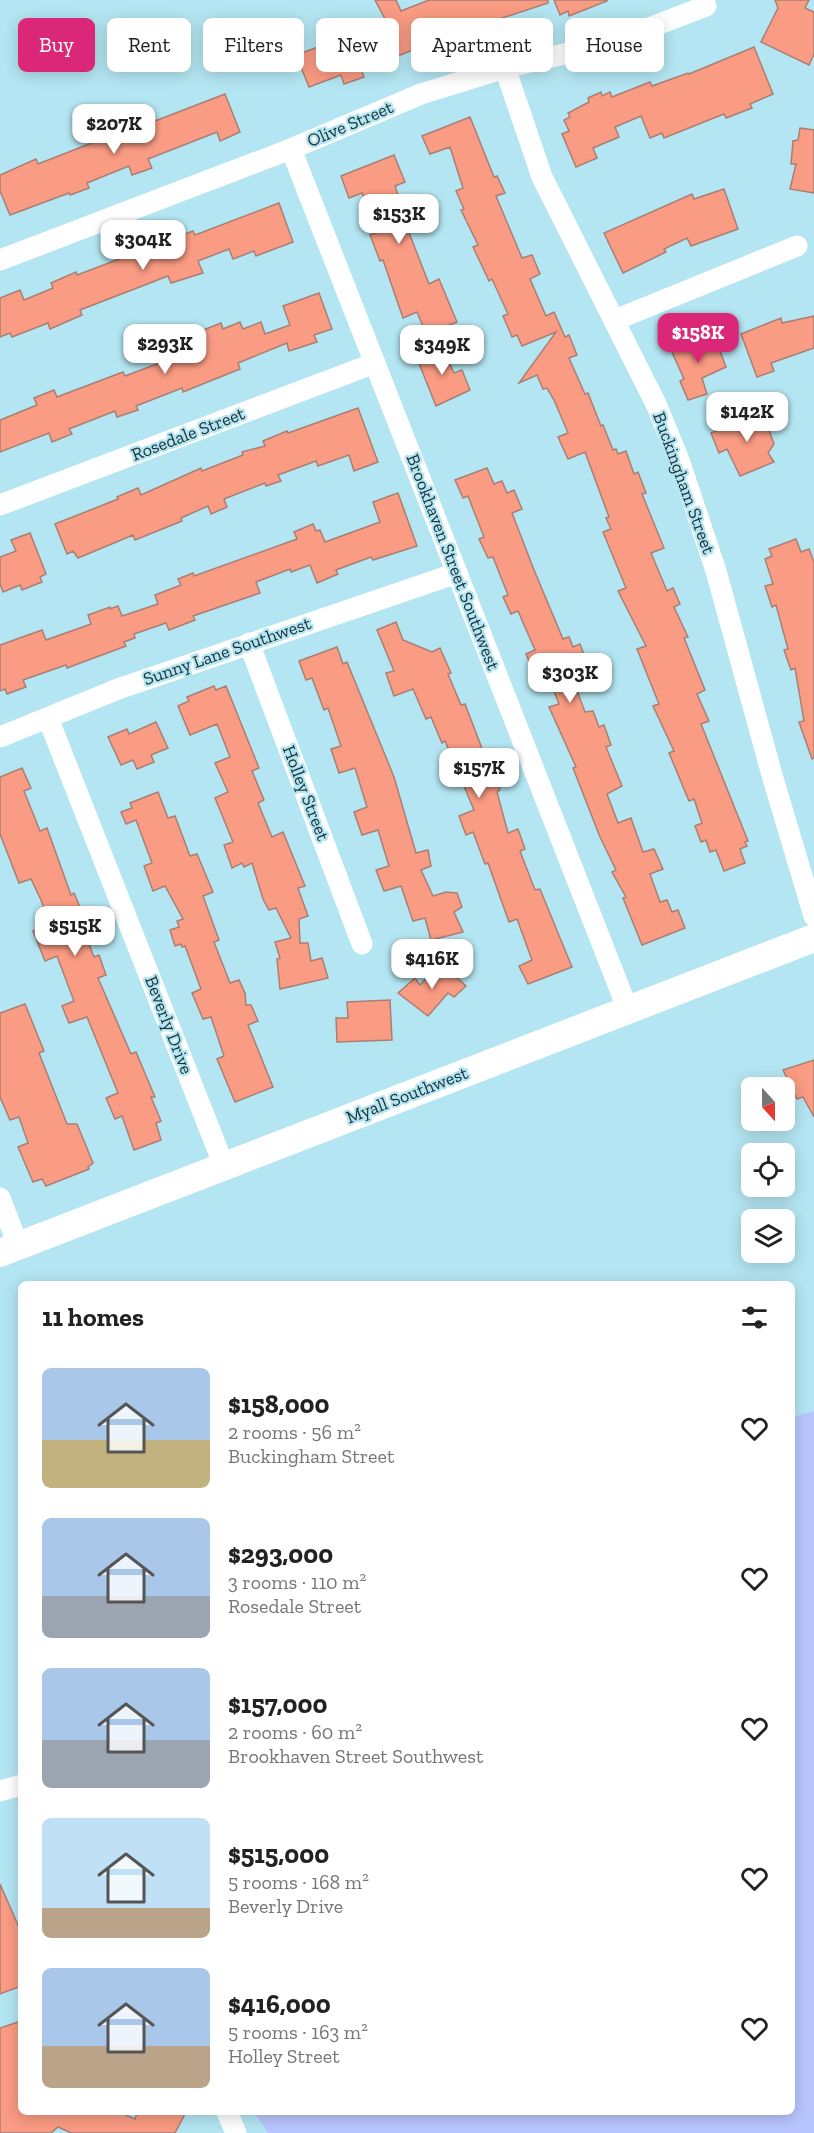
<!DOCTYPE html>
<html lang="en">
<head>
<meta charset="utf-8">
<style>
	:root { --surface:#fff; --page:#f2f2f2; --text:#222; --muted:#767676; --accent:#db2777 }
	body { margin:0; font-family:"Zilla Slab",serif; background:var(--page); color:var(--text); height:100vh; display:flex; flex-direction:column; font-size:22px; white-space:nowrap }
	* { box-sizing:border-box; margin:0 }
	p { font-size:20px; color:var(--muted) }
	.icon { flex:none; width:33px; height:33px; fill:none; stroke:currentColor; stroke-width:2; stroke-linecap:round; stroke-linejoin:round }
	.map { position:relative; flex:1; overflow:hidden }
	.drawer { position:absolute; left:18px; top:1281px; width:777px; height:834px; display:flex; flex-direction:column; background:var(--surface); border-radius:9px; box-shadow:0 3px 15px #0003 }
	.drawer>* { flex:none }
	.hud { position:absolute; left:18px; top:18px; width:778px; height:54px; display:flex; gap:12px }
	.needle { width:39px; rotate:159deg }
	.fabs { position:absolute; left:741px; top:1077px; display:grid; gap:12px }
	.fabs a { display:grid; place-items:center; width:54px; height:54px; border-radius:9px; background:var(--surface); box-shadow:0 3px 15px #0003; font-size:30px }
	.price { position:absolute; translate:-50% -51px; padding:0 14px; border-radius:12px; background:#fff; color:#222; font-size:20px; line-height:39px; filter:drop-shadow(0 2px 3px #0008) }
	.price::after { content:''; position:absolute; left:50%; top:36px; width:18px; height:14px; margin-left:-9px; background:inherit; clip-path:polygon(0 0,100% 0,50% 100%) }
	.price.active { background:var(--accent); color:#fff }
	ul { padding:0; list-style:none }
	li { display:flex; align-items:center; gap:18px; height:150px; padding:0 24px }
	li span { display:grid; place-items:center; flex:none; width:168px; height:120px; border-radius:9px; color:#555 }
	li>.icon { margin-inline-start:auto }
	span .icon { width:72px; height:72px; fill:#fffc; stroke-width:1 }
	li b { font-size:26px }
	h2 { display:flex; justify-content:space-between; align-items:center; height:72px; padding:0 24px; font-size:26px }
	.chip { padding:0 21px; border-radius:9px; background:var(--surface); box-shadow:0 3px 15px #0003; font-size:21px; line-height:54px }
	.chip.active { background:var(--accent); color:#fff }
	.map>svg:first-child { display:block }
	.green { fill:#b9c5fe }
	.building { fill:#fa9b83; stroke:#a97f74; stroke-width:1.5 }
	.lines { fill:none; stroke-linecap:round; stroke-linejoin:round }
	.street { stroke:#fff; stroke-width:21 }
	.secondary { stroke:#fff; stroke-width:28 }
	.labels { text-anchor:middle; stroke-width:4.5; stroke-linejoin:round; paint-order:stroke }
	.street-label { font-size:18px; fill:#1c3136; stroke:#b3e6f2 }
</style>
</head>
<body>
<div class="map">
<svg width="814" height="2133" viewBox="0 0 814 2133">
	<rect width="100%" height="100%" fill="#b3e6f2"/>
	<!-- green -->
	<path class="green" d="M814,1411v722h-546l-14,-21h538v-695z"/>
	<!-- building -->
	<g class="building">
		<path d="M375,0h21l5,11 28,-11h119v3l-106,35 -54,22 -17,-35 15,-4z"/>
		<path d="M554,0h53v1l-38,15 -1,-5 -8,4z"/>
		<path d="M775,0h34l-4,8 9,4v42l-5,11 -48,-23 17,-34z"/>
		<path d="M349,36l15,41 -20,7 -3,-9 -32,12 -13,-32z"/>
		<path d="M754,47l19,47 -23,10 2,4 -26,10 -2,-4 -60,24 -2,-5 -12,5 -9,-22 -26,11 4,10 -26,11 4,10 -21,9 -14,-33 7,-3 -5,-11 6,-3 -2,-4 21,-11 -1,-4 13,-6 1,4 8,-4 2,5 38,-15 2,4 36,-13 1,1z"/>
		<path d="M225,94l15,38 -20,9 -3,-9 -69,27 4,9 -20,7 -3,-9 -42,17 2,5 -19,7 -1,-2 -59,22 -10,-24v-16l36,-16 2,5 64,-25 1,2z"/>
		<path d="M470,117l24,60 3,-1 8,17 -9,3 26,62 10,-3 8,19 -10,5 16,37 8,-4 11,25 4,-2 8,20 -8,3 16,36 3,-1 13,33 2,-1 10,25 3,-1 2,5 8,-3 8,23 4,-2 8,21 -4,1 22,54 -13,5 16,38 6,-3 7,16 -6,3 14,30 -4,1 21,52 -8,4 12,27 -8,3 47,117 -3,1 2,4 -7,3 5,14 -21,8 -8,-21 -6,2 -4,-12 -5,2 -6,-16 7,-3 -8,-24 -5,2 -20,-48 5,-2 -21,-45 6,-2 -22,-55 9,-3 -28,-55 8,-3 -23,-56 8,-3 -5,-11 3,-1 -24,-65 -17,7 -10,-22 10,-4 -14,-33 -7,-12 -4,1 -6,-14 -18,8 37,-51 -34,14 -5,-11 -5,2 -9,-21 5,-2 -16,-35 -3,2 -16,-34 5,-2 -17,-35 3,-1 -8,-18 7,-3 -13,-41 -20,7 -8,-18z"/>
		<path d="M800,128l14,2v63l-24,-4 6,-25h-5l2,-23 5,-1z"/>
		<path d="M394,155l11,27 -10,4 7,20 -3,1 30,77 10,-5 18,43 -31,12 -9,-22 -14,6 -20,-58 -3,1 -10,-26 8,-3 -16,-39 -13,5 -8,-22z"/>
		<path d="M724,189l14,40 -47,17 -4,-8 -23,11 2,3 -43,21 -19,-40 88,-39 2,5z"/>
		<path d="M279,203l14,39 -37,14 -2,-5 -21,8 -4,-10 -31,12 5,12 -32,10 -3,-7 -88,34 2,5 -32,14 -2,-6 -36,14 -2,-4 -10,4v-39l20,-8 4,10 29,-12 -2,-5 25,-11 1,3 116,-44 2,4z"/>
		<path d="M319,293l13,36 -18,6 3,7 -28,9 -2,-8 -49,20 2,6 -57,23 -1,-4 -46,18 2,4 -21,7 -2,-6 -46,18 3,5 -20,8 -3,-9 -49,19v-32l37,-15 -3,-7 20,-8 3,7 66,-25 2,4 45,-17 -3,-9 36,-14 -2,-5 20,-8 2,6 17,-7 3,7 18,-7 4,12 25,-9 -7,-19z"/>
		<path d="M814,316v32l-43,15 3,8 -17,6 -16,-43 40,-16 1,5z"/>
		<path d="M705,332l4,9 6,-4 11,30 -24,11 5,16 -19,6 -8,-19 4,-2 -13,-29 19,-7 -2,-4z"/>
		<path d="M441,345l13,28 8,-3 8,20 -34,16 -20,-50z"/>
		<path d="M358,408l20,54 -24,9 -5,-16 -31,11 -2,-5 -38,14 3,6 -15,5 -1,-3 -41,16 3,8 -16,7 -3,-8 -27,12 1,3 -47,19 -2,-5 -55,23 -5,-7 -6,3 -12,-30 63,-25 -1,-2 21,-9 3,7 60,-27 1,3 41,-16 -1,-3 23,-6 -2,-5 24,-10 1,2z"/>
		<path d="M767,412l4,10 -2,8 5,14 -6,9 6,9 -34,14 -13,-27 -8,4 -8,-20z"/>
		<path d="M487,468l7,16 8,-3 5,12 7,-3 8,19 -10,4 22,57 29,69 6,-2 4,10 7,-3 7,18 -9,4 8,18 -10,4 9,24 8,-1 6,16 5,-2 7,20 -5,2 16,39 -15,8 11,29 13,-5 12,34 11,-3 9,20 -13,5 10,28 7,-2 5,12 6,-2 7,18 -43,17 -19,-47 3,-1 -14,-25 4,-2 -16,-33 -27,-69 3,-1 -27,-60 10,-3 -13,-33 -11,5 -9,-22 9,-4 -17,-39 -7,3 -8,-17 5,-2 -15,-38 -5,1 -9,-19 5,-2 -16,-41 -5,2 -8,-18z"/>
		<path d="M398,493l19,53 -44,14 -2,-3 -35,13 2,4 -21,9 -7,-18 -19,7 -1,-3 -34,13 4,11 -67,23 2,4 -26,10 -3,-7 -32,11 1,4 -11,4 2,4 -59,22 -1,-3 -43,15 3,7 -19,7 -2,-5 -5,2v-46l42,-15 4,10 45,-16 -3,-9 22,-8v2l8,-3 4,10 36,-12 -3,-9 26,-10 -3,-6 15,-6 1,3 103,-37 -3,-7 19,-8 3,7 4,-1 5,12 55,-20 -7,-20z"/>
		<path d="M30,533l16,41 -6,3 2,5 -20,8 -2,-5 -17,7 -3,-8v-27l16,-6 -5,-11z"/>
		<path d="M796,539l5,13 8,-3 5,13v196l-2,1 -13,-37 5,-1 -9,-53 -4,2 -7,-20 4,-1 -12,-44 -4,2 -7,-21 8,-2 -8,-25 7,-3 -3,-7z"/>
		<path d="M396,622l7,18 29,12 8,-4 11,25 -3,1 13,31 4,-1 26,68 3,-1 6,19 -3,2 11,41 10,-4 7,20 -5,2 15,39 5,-1 32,78 -44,17 -9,-18 13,-6 -15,-41 -8,3 -21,-59 -3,1 -12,-32 -7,3 -7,-19 15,-6 -29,-69 -3,2 -11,-26 -5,2 -13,-30 -19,7 -8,-23 8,-2 -17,-41z"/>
		<path d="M337,647l6,17 4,-2 47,115 22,76 12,-3 3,16 -10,4 12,26 13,-4 11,1 5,14 -8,5 9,20 -32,8 -6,-22 -12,3 -12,-35 -17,5 -8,-21 13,-4 -11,-36 -16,5 -8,-23 13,-5 -12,-39 -16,5 -8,-24 10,-3 -13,-38 -4,2 -12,-32 -6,2 -7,-19z"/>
		<path d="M214,686l2,4 10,-4 33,82 -7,3 12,29 -6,3 14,34 11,-5 22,54 -7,2 10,28 -9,3 1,24h8l3,18 11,-3 6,20 -48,11 -3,-30 3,-1 -5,-16 16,-4 -15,-30 -7,2 -6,-11 -11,-36 -8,4 -2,-4 -10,5 -8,-23 9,-3 -18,-44 13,-6 -13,-29 15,-6 -13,-33 -27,11 -12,-29 11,-5 -2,-4z"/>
		<path d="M156,722l12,26 -17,7 3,7 -17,7 -4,-9 -12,5 -13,-28 19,-8 2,5z"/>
		<path d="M22,768l9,20 -7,3 16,40 7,-3 24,67 3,-2 9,21 -5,2 16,41 5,-2 7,20 -8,3 33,76 5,-2 19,45h-4l10,24 -5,2 5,17 -27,10 -12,-34 -7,3 -9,-21 12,-5 -31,-76 -18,6 -7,-17 12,-5 -17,-45 -12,5 -12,-30 17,-7 -9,-24 -10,-21 -12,4 -19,-49v-57z"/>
		<path d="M158,792l10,26 7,-2 15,40 7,-2 16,38 -10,4 16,44 -5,2 16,41 9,-3 6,13 1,12h5l7,16 -10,4 25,62 -38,15 -18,-43 7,-3 -13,-39 -8,2 -11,-26 9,-4 -16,-43 -3,1 -1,-3 -6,2 -5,-16 9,-3 -2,-6 6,-2 -18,-33 -12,5 -9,-25 8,-3 -16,-43 -10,4 -5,-12 11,-4 -2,-5z"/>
		<path d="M441,963l25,23 -12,11 -6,-4 -20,23 -30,-23 17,-15 5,7z"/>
		<path d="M390,1000l2,40 -55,2 -1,-24h12l-1,-16z"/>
		<path d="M25,1004l19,47 -5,2 28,71h10l16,39 -5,4 1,2 -43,17 -4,-7 -9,3 -15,-35 10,-4 -9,-26 -9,3 -10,-23v-84z"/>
		<path d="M814,1060v57l-11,-20 -6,2 -14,-29z"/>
		<path d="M0,1884l21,48v54l-21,8z"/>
		<path d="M21,2021v91h98l16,7 2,-7h49l-11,21h-104l-13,-6 -7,6h-51v-105z"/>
	</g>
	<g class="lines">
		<!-- street -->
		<g class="street">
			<path d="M505,68l37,109 114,227 23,56 37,111 56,204 42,141"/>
			<path d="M291,149l337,861"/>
			<path d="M0,260l291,-111 130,-55 84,-26 105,-25 96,-37"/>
			<path d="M615,320l182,-74"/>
			<path d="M0,505l375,-142"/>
			<path d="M249,643l113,301"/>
			<path d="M48,718l176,448"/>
			<path d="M0,737l118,-48 339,-116"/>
			<path d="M0,1198l18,47"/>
			<path d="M0,1791l21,-6"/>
			<path d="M227,2112l9,21"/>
		</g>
		<!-- secondary -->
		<path class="secondary" d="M0,1253l814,-315"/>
	</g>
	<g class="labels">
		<!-- street labels -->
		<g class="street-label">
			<text transform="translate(350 124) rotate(-23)" y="6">Olive Street</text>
			<text transform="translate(188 434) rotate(-21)" y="6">Rosedale Street</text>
			<text transform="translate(684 483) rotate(70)" y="6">Buckingham Street</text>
			<text transform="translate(453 562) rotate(69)" y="6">Brookhaven Street Southwest</text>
			<text transform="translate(227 651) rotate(-19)" y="6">Sunny Lane Southwest</text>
			<text transform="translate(306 793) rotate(69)" y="6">Holley Street</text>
			<text transform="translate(169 1025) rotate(69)" y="6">Beverly Drive</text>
			<text transform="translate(407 1095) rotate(-21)" y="6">Myall Southwest</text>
		</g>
	</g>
</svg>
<div class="fabs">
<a><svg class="needle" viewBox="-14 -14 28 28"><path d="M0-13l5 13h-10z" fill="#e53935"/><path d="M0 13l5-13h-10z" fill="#767676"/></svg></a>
<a><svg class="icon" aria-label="locate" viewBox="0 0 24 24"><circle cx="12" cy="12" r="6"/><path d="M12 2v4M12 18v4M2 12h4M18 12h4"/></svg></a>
<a><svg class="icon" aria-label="layers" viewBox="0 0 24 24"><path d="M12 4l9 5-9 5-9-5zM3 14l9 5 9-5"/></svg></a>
</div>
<b class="price" style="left:114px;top:155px">$207K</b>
<b class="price" style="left:399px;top:245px">$153K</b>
<b class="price" style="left:143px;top:271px">$304K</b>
<b class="price active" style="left:698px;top:364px">$158K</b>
<b class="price" style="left:165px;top:375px">$293K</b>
<b class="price" style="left:442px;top:376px">$349K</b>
<b class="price" style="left:747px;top:443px">$142K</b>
<b class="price" style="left:570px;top:704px">$303K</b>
<b class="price" style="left:479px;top:799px">$157K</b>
<b class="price" style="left:75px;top:957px">$515K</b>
<b class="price" style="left:432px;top:990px">$416K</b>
<div class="hud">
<a class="chip active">Buy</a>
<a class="chip">Rent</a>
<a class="chip">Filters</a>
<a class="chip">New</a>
<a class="chip">Apartment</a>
<a class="chip">House</a>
</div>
<section class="drawer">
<h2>11 homes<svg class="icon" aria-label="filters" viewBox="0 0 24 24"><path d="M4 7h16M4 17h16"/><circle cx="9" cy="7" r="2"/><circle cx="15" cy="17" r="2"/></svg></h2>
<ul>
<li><span style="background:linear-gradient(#a9c7e8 60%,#c2b280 0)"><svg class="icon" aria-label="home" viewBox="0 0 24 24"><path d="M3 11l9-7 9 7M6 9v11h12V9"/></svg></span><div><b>$158,000</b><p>2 rooms · 56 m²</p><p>Buckingham Street</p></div><svg class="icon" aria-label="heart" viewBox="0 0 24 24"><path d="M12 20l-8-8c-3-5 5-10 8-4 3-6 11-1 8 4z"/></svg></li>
<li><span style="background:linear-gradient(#a9c7e8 65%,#9aa5b1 0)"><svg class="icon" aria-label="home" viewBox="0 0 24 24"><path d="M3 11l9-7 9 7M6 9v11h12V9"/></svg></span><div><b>$293,000</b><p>3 rooms · 110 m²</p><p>Rosedale Street</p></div><svg class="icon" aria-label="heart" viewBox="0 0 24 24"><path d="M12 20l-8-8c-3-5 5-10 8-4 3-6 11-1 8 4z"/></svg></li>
<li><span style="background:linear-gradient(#a9c7e8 60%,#9aa5b1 0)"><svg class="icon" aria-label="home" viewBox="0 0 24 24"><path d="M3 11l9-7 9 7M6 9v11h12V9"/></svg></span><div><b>$157,000</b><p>2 rooms · 60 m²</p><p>Brookhaven Street Southwest</p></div><svg class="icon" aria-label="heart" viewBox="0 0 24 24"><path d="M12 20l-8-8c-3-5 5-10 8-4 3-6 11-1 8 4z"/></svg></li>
<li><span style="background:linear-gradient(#bfe0f5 75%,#b9a48a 0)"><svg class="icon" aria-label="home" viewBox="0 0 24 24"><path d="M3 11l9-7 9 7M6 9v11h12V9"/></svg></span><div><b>$515,000</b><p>5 rooms · 168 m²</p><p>Beverly Drive</p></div><svg class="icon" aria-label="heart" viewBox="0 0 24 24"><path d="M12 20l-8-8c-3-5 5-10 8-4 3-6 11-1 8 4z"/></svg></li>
<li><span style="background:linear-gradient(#a9c7e8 65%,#b9a48a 0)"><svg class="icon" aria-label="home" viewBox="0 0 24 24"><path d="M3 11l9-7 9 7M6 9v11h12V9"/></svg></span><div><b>$416,000</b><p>5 rooms · 163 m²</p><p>Holley Street</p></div><svg class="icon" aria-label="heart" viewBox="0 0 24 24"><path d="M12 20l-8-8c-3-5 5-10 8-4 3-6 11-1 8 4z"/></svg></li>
</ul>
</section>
</div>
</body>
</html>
